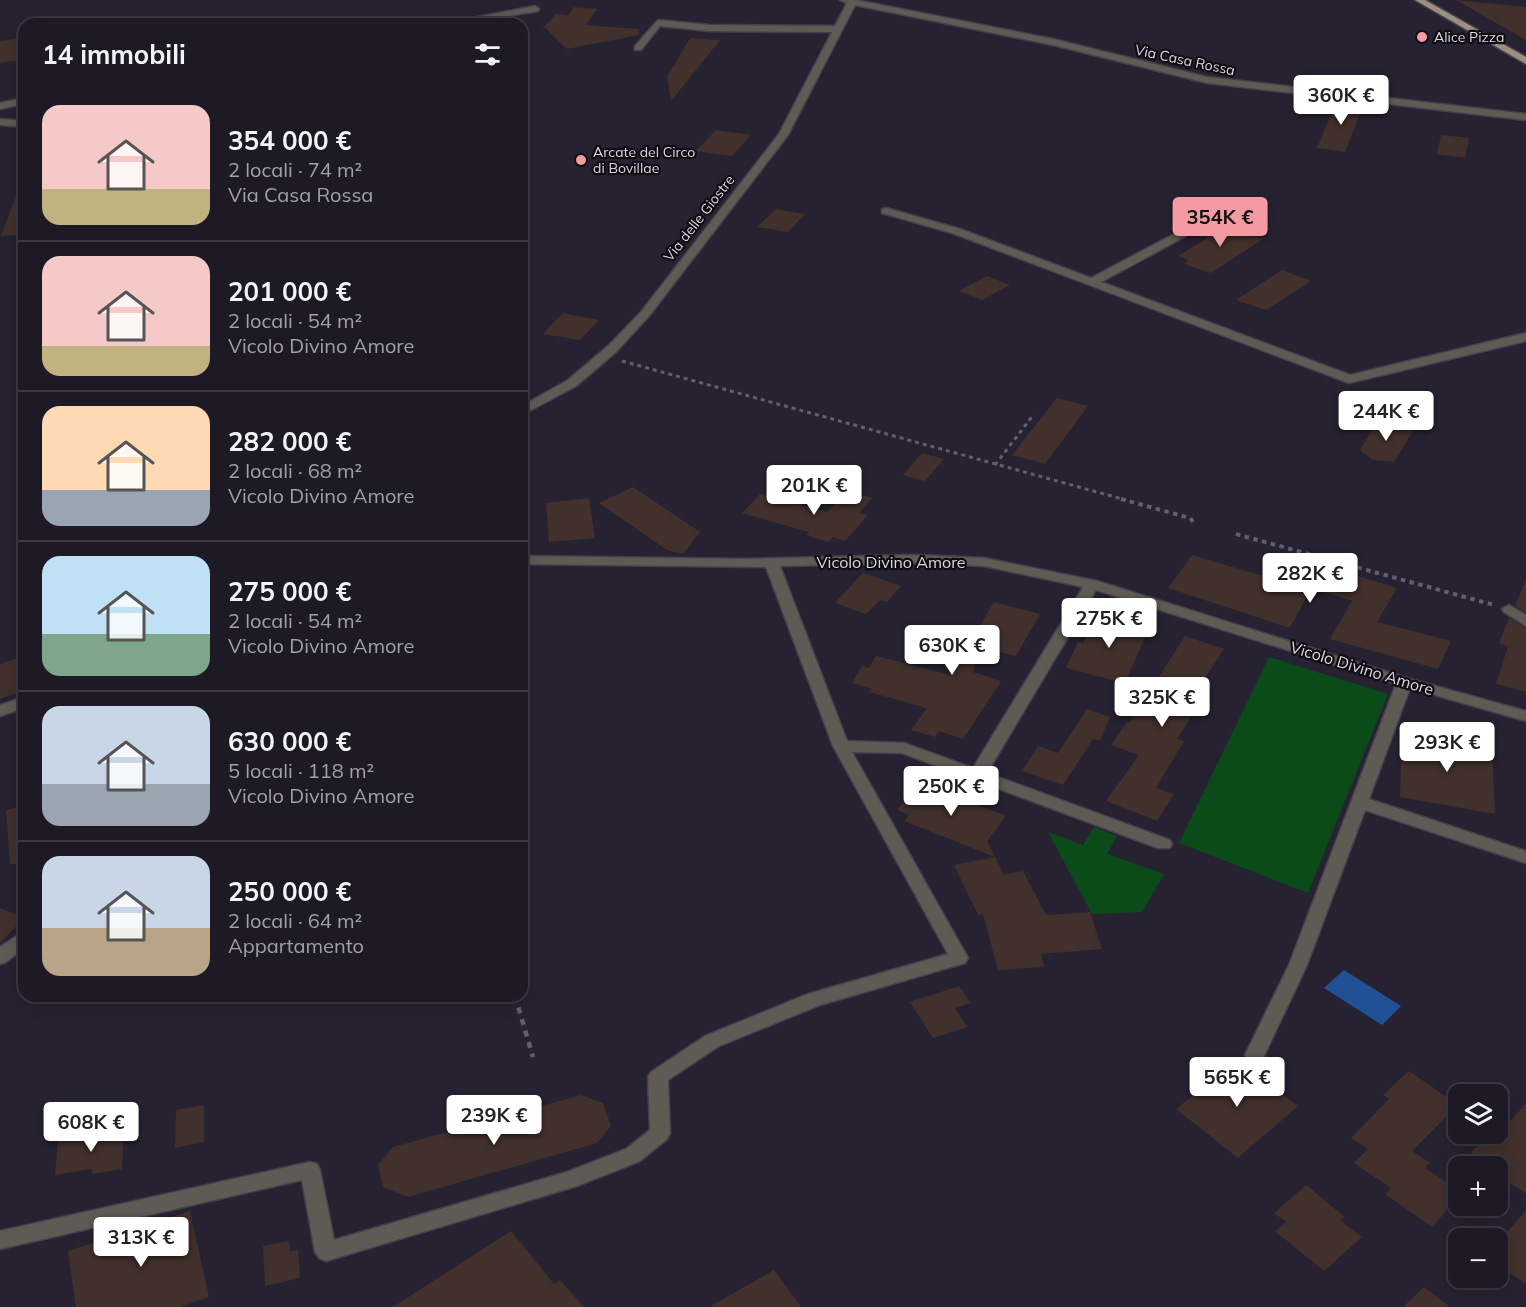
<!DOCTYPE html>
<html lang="it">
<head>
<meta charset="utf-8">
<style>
	:root { --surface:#1d1a25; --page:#25232d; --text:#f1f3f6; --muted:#a0a1a7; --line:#3b3842; --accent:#f49aa2 }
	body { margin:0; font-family:Mulish,sans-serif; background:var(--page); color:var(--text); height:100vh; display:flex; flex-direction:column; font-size:22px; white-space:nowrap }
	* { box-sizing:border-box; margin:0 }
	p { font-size:20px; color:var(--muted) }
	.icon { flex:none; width:33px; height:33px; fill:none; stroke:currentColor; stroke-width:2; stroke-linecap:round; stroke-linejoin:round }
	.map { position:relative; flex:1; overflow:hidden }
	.sheet { position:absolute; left:18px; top:18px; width:510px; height:984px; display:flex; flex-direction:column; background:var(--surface); border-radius:18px; box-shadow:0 3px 15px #0003,0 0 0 2px var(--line) }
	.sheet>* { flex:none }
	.controls { position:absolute; left:1448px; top:1084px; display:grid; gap:12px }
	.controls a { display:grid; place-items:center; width:60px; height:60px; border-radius:12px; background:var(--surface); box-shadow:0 3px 15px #0003,0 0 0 2px var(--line); font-size:30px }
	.price { position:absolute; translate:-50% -51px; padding:0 14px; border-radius:6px; background:#fff; color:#222; font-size:20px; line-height:39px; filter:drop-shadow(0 2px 3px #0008) }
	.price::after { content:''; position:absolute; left:50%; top:36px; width:18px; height:14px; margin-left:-9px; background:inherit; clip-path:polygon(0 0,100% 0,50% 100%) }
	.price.on { background:var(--accent); color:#111 }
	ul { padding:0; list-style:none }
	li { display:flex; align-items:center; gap:18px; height:150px; padding:0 24px }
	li+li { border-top:2px solid var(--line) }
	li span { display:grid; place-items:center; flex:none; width:168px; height:120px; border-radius:18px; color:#555 }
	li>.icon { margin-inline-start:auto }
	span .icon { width:72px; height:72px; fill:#fffc; stroke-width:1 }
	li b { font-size:26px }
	h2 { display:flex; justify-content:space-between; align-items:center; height:72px; padding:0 24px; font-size:26px }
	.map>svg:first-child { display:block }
	.green { fill:#0b4b1a }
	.water { fill:#205196 }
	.building { fill:#42302c }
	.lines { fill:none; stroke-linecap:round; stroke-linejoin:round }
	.minor-casing { stroke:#443f4d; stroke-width:3 }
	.major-casing { stroke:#443f4d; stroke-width:3 }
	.path-far2 { stroke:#635e6c; stroke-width:3; stroke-dasharray:4 4; stroke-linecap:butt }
	.path-far1 { stroke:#635e6c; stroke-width:4; stroke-dasharray:4.5 4.5; stroke-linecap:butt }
	.path { stroke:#635e6c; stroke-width:4.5; stroke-dasharray:6 6; stroke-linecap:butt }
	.minor { fill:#605a54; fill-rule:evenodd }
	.major { fill:#9b8f82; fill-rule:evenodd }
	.poi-dot { fill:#f49aa2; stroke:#0f0d13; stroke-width:2 }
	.labels { text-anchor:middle; stroke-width:4.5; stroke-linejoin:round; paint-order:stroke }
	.far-poi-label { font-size:14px; fill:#dad7e1; stroke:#0f0d13; text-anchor:start }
	.far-street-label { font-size:14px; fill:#dad7e1; stroke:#0f0d13 }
	.street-label { font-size:16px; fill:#dad7e1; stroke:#0f0d13 }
</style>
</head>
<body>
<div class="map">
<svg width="1526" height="1307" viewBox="0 0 1526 1307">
	<rect width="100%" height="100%" fill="#272231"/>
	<!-- green -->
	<g class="green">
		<path d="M1269,657l119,37 -80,199 -129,-50z"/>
		<path d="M1094,827l23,9 -10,18 57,20 -22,38 -50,2 -44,-82 35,13z"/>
	</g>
	<!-- water -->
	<path class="water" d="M1344,970l57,36 -19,19 -58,-37z"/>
	<!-- building -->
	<g class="building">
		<path d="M1456,0l70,7v33z"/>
		<path d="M574,7l23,2 -12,16 53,4 1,6 -72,14 -23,-22 12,-13 12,1z"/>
		<path d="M23,38l1,22 -24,3v-22z"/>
		<path d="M690,38l30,2 -49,61 -4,-24z"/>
		<path d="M1337,100l27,4 -19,48 -28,-4z"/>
		<path d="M716,130l35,5 -19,21 -36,-5z"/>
		<path d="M1441,135l28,3 -4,20 -28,-4z"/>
		<path d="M22,180l2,1v53l-23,2z"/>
		<path d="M776,209l29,5 -17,18 -31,-5z"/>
		<path d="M1232,223l21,7 -5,4 15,5 -52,34 -27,-9 5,-4 -11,-4z"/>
		<path d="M1282,270l29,11 -45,29 -30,-10z"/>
		<path d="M987,276l23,9 -28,15 -23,-9z"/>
		<path d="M563,313l36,7 -19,20 -37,-6z"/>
		<path d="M1057,398l31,8 -43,58 -33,-9z"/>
		<path d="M1377,422l36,9 -19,31 -21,-2 -13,-10z"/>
		<path d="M922,453l22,6 -19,22 -22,-6z"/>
		<path d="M633,487l67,45 -17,22 -16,-4 -68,-47z"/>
		<path d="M847,491l25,7 -13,15 9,2 -23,26 -12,-4 -4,5 -23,-7 3,-3 -67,-19 18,-19 67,18z"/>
		<path d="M589,498l6,40 -46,4 -3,-39z"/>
		<path d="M1192,555l71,21 13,-18 71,22 4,-6 46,14 -20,34 74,19 -13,28 -108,-30 22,-38 -41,-13 -21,40 -122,-40z"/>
		<path d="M863,573l38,13 -14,16 -7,-2 -14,14 -31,-11z"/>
		<path d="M1526,579v33l-11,-6z"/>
		<path d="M994,602l46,12 -24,42 -36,-9 -7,25 28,9 -38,58 -24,-8 -4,6 -24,-7 16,-22 -58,-16 3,-3 -20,-6 10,-17 7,2 7,-12 74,19z"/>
		<path d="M1098,614l52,12 -25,57 -59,-15 12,-26 5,1z"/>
		<path d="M1509,618l17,10v64l-30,-8 12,-38 -9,-3z"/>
		<path d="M1185,636l39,13 -27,41 9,3 -29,46 7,2 -28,47 18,6 -17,27 -51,-20 33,-46 -28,-10 16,-23 2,1z"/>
		<path d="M24,656v34l-24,9v-35z"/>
		<path d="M1087,709l23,8 -10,24 -7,-2 -30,46 -41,-14 16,-25 20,7z"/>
		<path d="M1402,733l90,15 3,66 -95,-17z"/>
		<path d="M919,782l87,34 -19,25 8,16 -91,-36 5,-6 -12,-5z"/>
		<path d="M24,806v58h-14l-4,-54z"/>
		<path d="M995,857l9,18 19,-4 23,44 44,-3 12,37 -61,5 3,13 -46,3 -15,-56 -5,1 -24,-50z"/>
		<path d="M0,908l24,10 -24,25z"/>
		<path d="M959,986l12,17 -16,5 12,19 -34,11 -23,-36z"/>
		<path d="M1236,1060l62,46 -60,52 -62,-49z"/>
		<path d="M1409,1071l49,34 -46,46 18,12 -5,5 33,22v8l-26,29 -47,-33 6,-6 -37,-25 14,-14 -17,-11 38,-39 -6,-4z"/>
		<path d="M581,1095l22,8 8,23 -14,17 -189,54 -25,-10 -5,-22 15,-18z"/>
		<path d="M1526,1103v90l-29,-18v-8l-26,-14 12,-14 8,5z"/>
		<path d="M204,1105v37l-29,6 1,-38z"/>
		<path d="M124,1129l-2,40 -30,5v-5l-37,6 3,-34z"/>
		<path d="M1306,1185l39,32 -5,3 22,17 -38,34 -49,-40 11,-9 -12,-9z"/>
		<path d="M190,1211l19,86 -29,10h-104l-8,-56z"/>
		<path d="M1526,1211v73l-29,-20v-21z"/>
		<path d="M511,1231l43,53 6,-4 24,27h-191z"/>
		<path d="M289,1241l1,10 8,-1 2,28 -35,8 -2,-40z"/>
		<path d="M774,1270l27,37h-92z"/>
		<path d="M1424,1287l26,20h-47z"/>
	</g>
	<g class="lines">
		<!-- minor casing -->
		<g class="minor-casing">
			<g id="minor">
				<path d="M840,0h16l197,39 154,38 319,37v6l-319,-37 -154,-38 -198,-40 -67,130 -139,181 -33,36 -40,34 -54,29v-9l46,-26 40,-34 33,-34 138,-178 53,-102 -123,-1 -49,-5 -19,24h-6v-4l23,-26 51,5 126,1 12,-23z"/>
				<path d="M535,6l4,3 -1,2 -77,13h-19z"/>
				<path d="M24,98v6l-24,5v-6z"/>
				<path d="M0,119l24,2v6l-24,-2z"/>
				<path d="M886,208l74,21 131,49 87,-46h8v4l-85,46 249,93 176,-42v8l-177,42 -397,-150 -70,-20v-4z"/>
				<path d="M915,555l69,3 113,23 313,98 116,32v10l-116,-33 -41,111 157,52v12l-161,-53 -58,155 -45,95 -7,2 -7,-2 -3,-5 44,-90 107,-281 -300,-94 -109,183 183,67 2,4 -2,4h-12l-256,-95 -50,-1 116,206 -3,5 -145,42 -101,41 -51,34 2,53 -3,6 -27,22 -63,25 -251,75 -7,-3 -4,-6 -13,-72 -302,69v-18l310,-69 7,2 3,6 14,70 233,-68 59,-23 24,-19 -2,-53 3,-5 54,-36 103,-42 140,-40 -115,-208 -67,-179 -244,-3v-8l223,3zM915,563l69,3 99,21 -110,181 -69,-25 -57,-2 -67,-175z"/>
				<path d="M1509,605l17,10v11l-22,-14 -2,-3z"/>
				<path d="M24,697v11l-24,8v-11z"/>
				<path d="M24,931v17l-18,14 -6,2v-17z"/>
			</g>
		</g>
		<!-- major casing -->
		<g class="major-casing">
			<path id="major" d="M1415,0h10l101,57v7z"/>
		</g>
		<!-- path-far2 -->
		<g class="path-far2">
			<path d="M622,361l504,139"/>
			<path d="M995,465l39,-51"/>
		</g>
		<!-- path-far1 -->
		<g class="path-far1">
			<path d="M1121,499l69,19 4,5"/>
			<path d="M1236,534l258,71"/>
		</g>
		<!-- path -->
		<path class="path" d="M515,996l18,61"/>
		<!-- minor -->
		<use href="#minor" class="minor"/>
		<!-- major -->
		<use href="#major" class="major"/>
	</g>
	<!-- markers -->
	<g class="poi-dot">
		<circle cx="1422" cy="37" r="6"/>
		<circle cx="581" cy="160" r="6"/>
	</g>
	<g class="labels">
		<!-- far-poi labels -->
		<g class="far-poi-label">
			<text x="1434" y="42">Alice Pizza</text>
			<text x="593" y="157">Arcate del Circo<tspan x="593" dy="16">di Bovillae</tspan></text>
		</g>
		<!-- far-street labels -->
		<g class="far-street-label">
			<text transform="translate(1185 60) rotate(12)" y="5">Via Casa Rossa</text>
			<text transform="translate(699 218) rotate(-52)" y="5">Via delle Giostre</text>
		</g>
		<!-- street labels -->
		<g class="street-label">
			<text x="891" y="568">Vicolo Divino Amore</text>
			<text transform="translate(1362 668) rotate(17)" y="6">Vicolo Divino Amore</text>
		</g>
	</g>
</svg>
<div class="controls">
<a><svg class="icon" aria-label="layers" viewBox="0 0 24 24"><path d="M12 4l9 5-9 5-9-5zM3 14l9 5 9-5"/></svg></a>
<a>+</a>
<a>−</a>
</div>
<b class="price" style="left:1341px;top:126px">360K €</b>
<b class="price on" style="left:1220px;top:248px">354K €</b>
<b class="price" style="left:1386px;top:442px">244K €</b>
<b class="price" style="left:814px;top:516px">201K €</b>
<b class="price" style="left:1310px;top:604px">282K €</b>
<b class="price" style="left:1109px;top:649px">275K €</b>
<b class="price" style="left:952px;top:676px">630K €</b>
<b class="price" style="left:1162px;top:728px">325K €</b>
<b class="price" style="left:1447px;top:773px">293K €</b>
<b class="price" style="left:951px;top:817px">250K €</b>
<b class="price" style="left:1237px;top:1108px">565K €</b>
<b class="price" style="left:494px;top:1146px">239K €</b>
<b class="price" style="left:91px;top:1153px">608K €</b>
<b class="price" style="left:141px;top:1268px">313K €</b>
<section class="sheet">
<h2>14 immobili<svg class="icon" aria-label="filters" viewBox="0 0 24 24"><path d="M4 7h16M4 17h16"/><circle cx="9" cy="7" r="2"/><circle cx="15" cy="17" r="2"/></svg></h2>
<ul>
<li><span style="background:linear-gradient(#f6c9c9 70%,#c2b280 0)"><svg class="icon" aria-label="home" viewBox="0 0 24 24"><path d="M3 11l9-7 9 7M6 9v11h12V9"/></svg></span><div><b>354 000 €</b><p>2 locali · 74 m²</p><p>Via Casa Rossa</p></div></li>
<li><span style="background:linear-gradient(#f6c9c9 75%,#c2b280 0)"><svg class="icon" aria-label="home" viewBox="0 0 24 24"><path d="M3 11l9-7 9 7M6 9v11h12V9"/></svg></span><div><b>201 000 €</b><p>2 locali · 54 m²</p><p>Vicolo Divino Amore</p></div></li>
<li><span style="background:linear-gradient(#ffd9b3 70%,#9aa5b1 0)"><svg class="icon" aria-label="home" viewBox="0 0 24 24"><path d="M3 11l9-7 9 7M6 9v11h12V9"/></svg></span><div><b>282 000 €</b><p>2 locali · 68 m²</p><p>Vicolo Divino Amore</p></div></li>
<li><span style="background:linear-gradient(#bfe0f5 65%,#7fa58c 0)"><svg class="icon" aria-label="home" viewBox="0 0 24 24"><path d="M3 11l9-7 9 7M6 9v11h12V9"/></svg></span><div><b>275 000 €</b><p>2 locali · 54 m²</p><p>Vicolo Divino Amore</p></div></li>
<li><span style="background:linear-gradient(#c9d6e8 65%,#9aa5b1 0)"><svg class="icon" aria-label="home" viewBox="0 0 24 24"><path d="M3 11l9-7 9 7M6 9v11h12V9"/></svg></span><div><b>630 000 €</b><p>5 locali · 118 m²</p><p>Vicolo Divino Amore</p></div></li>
<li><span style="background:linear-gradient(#c9d6e8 60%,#b9a48a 0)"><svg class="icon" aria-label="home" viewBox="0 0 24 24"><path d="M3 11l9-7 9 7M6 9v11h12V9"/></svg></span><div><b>250 000 €</b><p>2 locali · 64 m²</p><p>Appartamento</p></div></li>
</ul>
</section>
</div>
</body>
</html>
